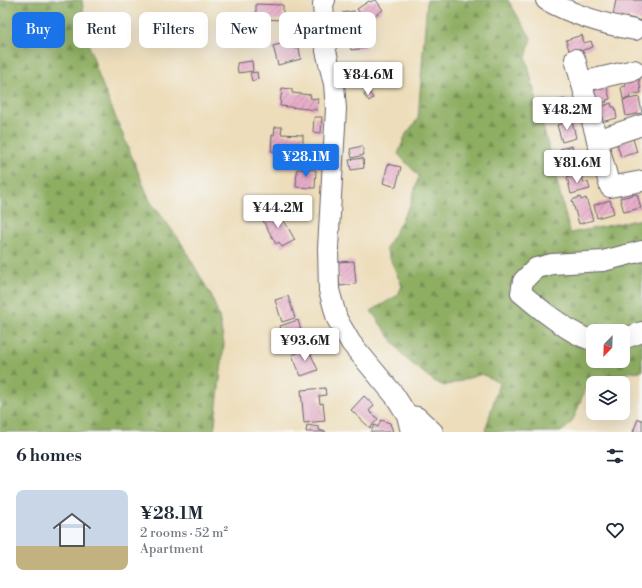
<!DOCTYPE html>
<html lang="en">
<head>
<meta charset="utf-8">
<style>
	:root { --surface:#fff; --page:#f2f2f3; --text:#1f2937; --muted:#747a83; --accent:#1a73e8 }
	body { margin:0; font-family:"Libre Bodoni",serif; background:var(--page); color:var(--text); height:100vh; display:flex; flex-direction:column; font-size:15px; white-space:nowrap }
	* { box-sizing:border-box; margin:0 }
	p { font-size:13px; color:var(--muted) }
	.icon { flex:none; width:22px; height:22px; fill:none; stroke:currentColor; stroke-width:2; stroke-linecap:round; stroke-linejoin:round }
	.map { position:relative; height:432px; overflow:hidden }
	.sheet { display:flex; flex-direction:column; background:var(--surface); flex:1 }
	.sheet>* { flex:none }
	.banner { position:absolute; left:12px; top:12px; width:400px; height:36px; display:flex; gap:8px }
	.needle { width:26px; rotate:203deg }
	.tools { position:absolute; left:586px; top:324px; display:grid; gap:8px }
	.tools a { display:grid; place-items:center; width:44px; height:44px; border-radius:8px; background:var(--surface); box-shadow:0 4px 16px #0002; font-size:20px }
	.price { position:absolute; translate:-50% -34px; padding:0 9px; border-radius:4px; background:#fff; color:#222; font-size:13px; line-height:26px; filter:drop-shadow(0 1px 2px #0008) }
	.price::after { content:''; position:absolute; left:50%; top:24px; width:12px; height:9px; margin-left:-6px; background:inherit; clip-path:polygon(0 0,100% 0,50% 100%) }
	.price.on { background:var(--accent); color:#fff }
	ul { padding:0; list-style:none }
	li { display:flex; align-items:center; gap:12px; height:100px; padding:0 16px }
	li span { display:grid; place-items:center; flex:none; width:112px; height:80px; border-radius:8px; color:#555 }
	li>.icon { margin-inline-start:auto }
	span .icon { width:48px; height:48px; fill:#fffc; stroke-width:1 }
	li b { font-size:17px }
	h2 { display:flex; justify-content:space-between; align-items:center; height:48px; padding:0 16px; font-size:17px }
	.pill { padding:0 14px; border-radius:8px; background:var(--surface); box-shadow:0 4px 16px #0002; font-size:14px; line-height:36px }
	.pill.on { background:var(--accent); color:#fff }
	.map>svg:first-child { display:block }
	.forest { fill:url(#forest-firs); stroke:#58684e; fill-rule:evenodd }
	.building { fill:url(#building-hatch) }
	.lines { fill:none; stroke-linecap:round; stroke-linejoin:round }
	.minor-casing { stroke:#696367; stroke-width:22 }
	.minor { stroke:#fff; stroke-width:20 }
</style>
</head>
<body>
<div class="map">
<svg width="642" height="432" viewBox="0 0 642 432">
	<defs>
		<pattern id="forest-firs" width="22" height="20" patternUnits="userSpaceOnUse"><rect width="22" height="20" fill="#8eae62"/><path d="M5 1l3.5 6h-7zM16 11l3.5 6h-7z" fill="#748d52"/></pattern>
		<pattern id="building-hatch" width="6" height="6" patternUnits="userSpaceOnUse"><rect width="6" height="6" fill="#e7adc9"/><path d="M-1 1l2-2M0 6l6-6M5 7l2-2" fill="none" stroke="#bb8ca4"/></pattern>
	</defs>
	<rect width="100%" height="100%" fill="#f6f6f2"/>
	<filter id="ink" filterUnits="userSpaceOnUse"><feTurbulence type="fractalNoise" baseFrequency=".025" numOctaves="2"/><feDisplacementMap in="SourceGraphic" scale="8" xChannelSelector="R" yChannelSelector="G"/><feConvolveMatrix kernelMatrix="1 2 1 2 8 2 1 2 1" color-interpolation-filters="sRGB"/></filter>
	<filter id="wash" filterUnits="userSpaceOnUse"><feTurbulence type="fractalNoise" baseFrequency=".012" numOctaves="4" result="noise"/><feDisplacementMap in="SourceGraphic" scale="16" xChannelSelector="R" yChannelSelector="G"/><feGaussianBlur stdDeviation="0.9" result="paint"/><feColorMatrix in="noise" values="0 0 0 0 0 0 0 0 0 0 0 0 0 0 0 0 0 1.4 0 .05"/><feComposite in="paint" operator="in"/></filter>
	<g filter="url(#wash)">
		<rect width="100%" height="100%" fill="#edddba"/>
		<!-- forest -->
		<g class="forest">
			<path d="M0,0h82l6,42 12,37 50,122 29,38 33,58 7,20 5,27 -10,88h-214z"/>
			<path d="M427,0h81l23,38 -5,20 44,175 72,-14v152c-14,1 -46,6 -55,17 -11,16 -8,33 -27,44h-75l14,-49 -17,-9 -38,12 -10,-5 -29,-23 -34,-47 27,-16 4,-9 -16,-37 24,-44 9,-29 -21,-22 8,-20 12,-15zM593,331h30v30h-30z"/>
		</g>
		<g id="blocks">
			<!-- building -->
			<g class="building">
				<path d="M374,0h2l7,10 -17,11 -9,-12 12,-8 2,1z"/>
				<path d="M616,0h26v21l-16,-4 -1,6 -13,-3z"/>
				<path d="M256,4l27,1v15l-20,-1v9l-10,-1v-13h3z"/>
				<path d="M354,11l3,14 -12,2 -3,-14z"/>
				<path d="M363,27l3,21 -15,2 -4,-20z"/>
				<path d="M582,35l2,8 7,-2 2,6 -23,7 -4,-14z"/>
				<path d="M284,43l1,4 9,-2 1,4 4,-1 2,11 -23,6 -5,-19z"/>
				<path d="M252,61l1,10 -15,2 -1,-10z"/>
				<path d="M257,72l1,7 -6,2 -2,-8z"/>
				<path d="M639,79l2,14 -12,2 1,3 -7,1 -2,-12 5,-1 -1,-5z"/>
				<path d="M607,87l3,12 -4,1 1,2 -11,1 -3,-13z"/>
				<path d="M282,88l10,1v4l19,2 -1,3 8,1 -1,11 -37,-4z"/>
				<path d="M368,91l5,7 -4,3 -5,-6z"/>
				<path d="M639,97l3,16 -16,3 -3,-16z"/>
				<path d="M565,99l3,11 6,-2 1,8 -19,5 -4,-19z"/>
				<path d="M611,103l1,4h3l2,11 -16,4 -3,-14z"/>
				<path d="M314,117h8l-1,16 -8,-1z"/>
				<path d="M572,121l4,17 -14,4 -5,-17z"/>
				<path d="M275,127h7l-1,7 22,1v9h-5l-2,12 -13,-1v-3l-12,-1 1,-16h2z"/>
				<path d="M633,139l4,13 -16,5 -4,-13z"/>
				<path d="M362,146l2,9 -12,3 -2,-9z"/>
				<path d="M572,146l3,12 3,-1 2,9 -15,4 -5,-21z"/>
				<path d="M363,158l1,10 -13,2 -2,-10z"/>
				<path d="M388,164l13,3 -5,20 -13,-4z"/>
				<path d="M297,169l19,1 -1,18 -19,-1z"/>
				<path d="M581,173l3,10 4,-1 2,7 -19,5 -4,-17z"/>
				<path d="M637,194l4,14 -17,4 -4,-14z"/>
				<path d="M580,197l1,3 5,-2 7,22 -14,4 -7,-24z"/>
				<path d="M610,200l4,13 -17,5 -3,-13z"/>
				<path d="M278,210l17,30 -13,7 -3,-5 -3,2 -14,-25z"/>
				<path d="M354,261l2,23 -16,2 -3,-24z"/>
				<path d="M288,296l7,22 -13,4 -7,-22z"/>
				<path d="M298,320l5,17 -2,1 2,7 -15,5 -8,-24z"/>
				<path d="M308,348l10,22 -17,6 -9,-21z"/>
				<path d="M325,388l1,7 -7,1 1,8 3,-1 2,18 -21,2 -3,-33z"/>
				<path d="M364,396l10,9 -5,6 9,8 -8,9 -19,-18z"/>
				<path d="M638,419l4,1v12h-9z"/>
				<path d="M381,420l9,3 3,9h-22l3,-7 4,2z"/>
				<path d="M307,425l12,2v3l7,2h-20z"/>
			</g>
		</g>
	</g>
	<g filter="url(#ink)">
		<use href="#blocks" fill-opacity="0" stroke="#696367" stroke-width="1"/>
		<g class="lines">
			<!-- minor casing -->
			<g class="minor-casing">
				<g id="minor">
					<path d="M325,0l-2,4 3,47 8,33 2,25 -8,139 1,42 8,29 14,24 44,53 12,19 4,17"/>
					<path d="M546,0c29,16 57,24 89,30"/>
					<path d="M575,59l35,128 32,-6"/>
					<path d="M581,82l53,-12"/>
					<path d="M597,140l45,-15"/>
					<path d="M623,339l19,-7"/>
					<path d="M593,340c-18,-2 -58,-35 -72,-47l2,-12 13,-13 16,-4 51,-3 39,-10"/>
					<path d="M407,415l10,2 16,15"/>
				</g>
			</g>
			<!-- minor -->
			<use href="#minor" class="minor"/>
		</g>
	</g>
</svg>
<div class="tools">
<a><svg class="needle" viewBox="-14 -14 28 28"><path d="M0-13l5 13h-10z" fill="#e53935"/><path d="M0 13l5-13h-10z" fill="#747a83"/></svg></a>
<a><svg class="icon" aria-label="layers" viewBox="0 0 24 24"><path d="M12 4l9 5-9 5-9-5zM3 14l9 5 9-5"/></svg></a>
</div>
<b class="price" style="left:368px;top:96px">¥84.6M</b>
<b class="price" style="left:567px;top:131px">¥48.2M</b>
<b class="price on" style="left:306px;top:178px">¥28.1M</b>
<b class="price" style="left:577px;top:184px">¥81.6M</b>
<b class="price" style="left:278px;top:229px">¥44.2M</b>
<b class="price" style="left:305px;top:362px">¥93.6M</b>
<div class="banner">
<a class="pill on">Buy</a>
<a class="pill">Rent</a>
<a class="pill">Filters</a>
<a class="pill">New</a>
<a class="pill">Apartment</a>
</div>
</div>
<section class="sheet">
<h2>6 homes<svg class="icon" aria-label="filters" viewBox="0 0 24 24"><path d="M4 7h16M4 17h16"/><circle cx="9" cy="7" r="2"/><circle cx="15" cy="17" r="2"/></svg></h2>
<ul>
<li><span style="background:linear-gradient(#c9d6e8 70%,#c2b280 0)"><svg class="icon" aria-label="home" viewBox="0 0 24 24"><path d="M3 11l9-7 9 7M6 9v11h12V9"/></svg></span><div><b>¥28.1M</b><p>2 rooms · 52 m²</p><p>Apartment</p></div><svg class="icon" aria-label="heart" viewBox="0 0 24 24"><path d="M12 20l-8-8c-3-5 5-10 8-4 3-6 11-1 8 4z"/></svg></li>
</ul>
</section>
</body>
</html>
